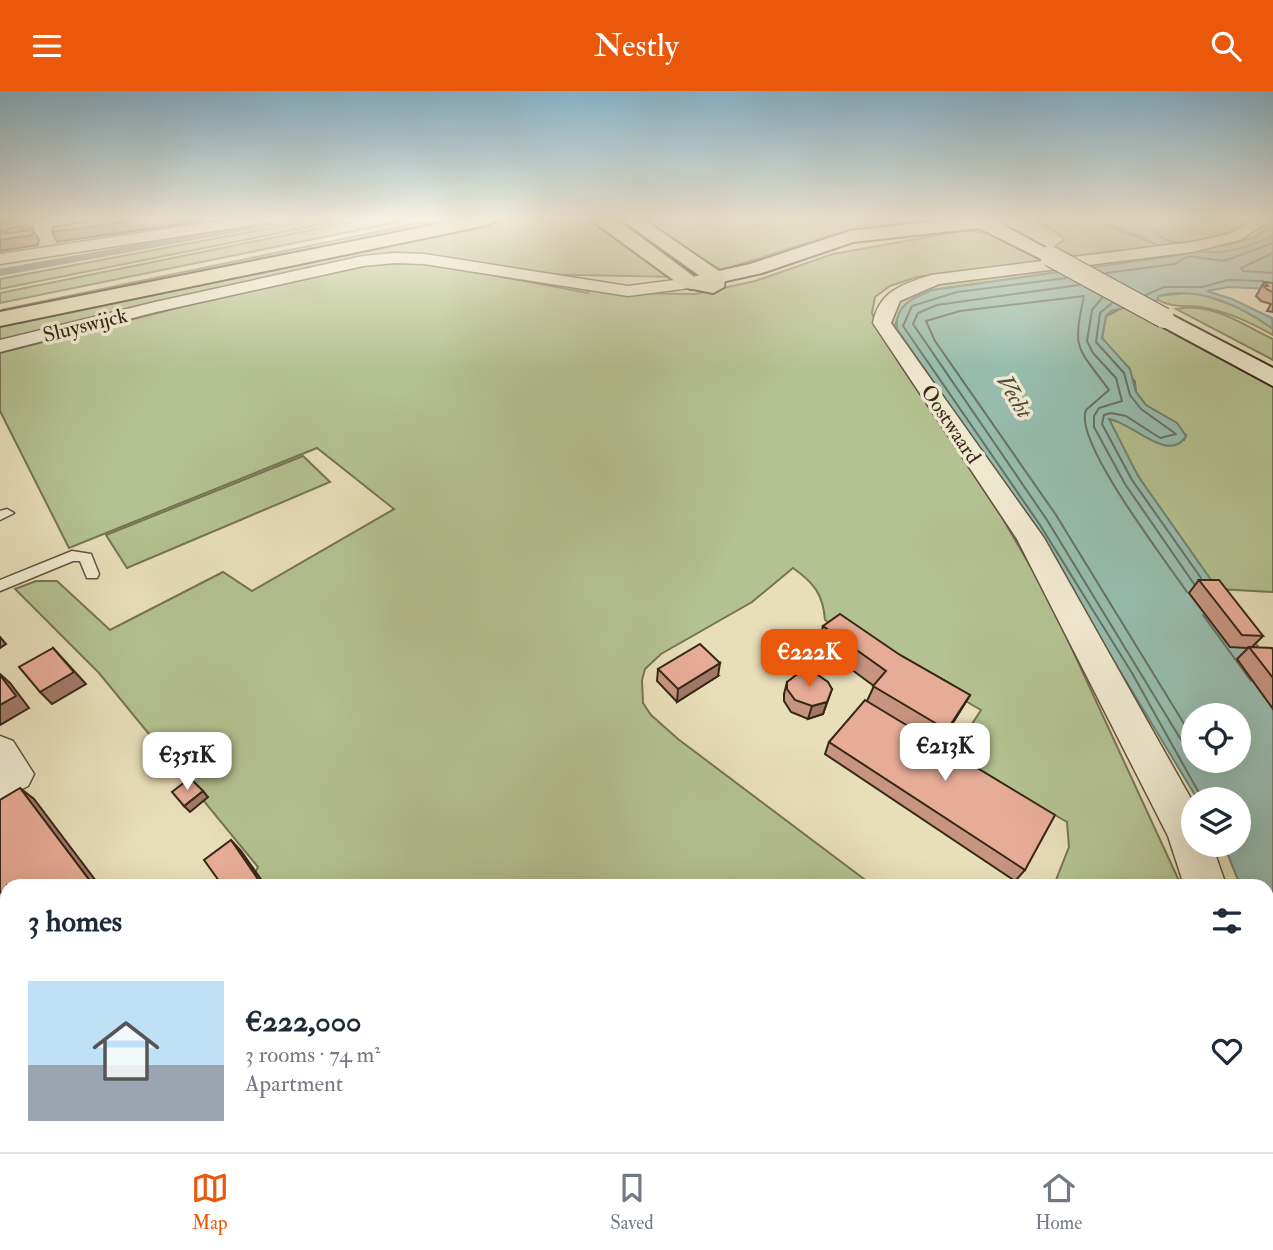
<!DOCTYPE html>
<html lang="en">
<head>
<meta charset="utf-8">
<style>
	:root { --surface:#fff; --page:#f6f6f7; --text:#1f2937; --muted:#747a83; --line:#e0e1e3; --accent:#ea580c }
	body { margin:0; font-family:"IM FELL Double Pica",serif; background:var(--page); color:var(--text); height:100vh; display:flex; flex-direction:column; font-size:26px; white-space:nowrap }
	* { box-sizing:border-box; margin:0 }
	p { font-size:23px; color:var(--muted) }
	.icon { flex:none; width:38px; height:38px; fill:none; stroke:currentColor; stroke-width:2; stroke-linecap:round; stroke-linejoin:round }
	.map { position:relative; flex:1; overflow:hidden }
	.sheet { position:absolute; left:0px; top:788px; width:1274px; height:275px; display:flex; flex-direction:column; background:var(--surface); border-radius:21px 21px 0 0; box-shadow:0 7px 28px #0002 }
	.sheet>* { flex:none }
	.controls { position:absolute; left:1181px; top:612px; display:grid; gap:14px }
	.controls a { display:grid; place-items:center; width:70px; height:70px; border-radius:50%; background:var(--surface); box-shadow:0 7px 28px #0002; font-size:35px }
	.price { position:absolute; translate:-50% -60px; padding:0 16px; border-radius:14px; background:#fff; color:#222; font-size:23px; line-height:46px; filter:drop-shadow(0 2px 4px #0008) }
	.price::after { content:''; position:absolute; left:50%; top:42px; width:21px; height:16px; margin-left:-10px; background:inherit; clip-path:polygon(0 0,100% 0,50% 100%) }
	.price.active { background:var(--accent); color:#fff }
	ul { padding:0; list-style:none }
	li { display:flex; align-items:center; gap:21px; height:175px; padding:0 28px }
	li span { display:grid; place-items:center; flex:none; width:196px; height:140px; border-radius:0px; color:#555 }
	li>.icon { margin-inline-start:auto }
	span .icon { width:84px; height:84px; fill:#fffc; stroke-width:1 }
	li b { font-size:30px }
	h2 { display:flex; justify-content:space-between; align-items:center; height:84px; padding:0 28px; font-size:30px }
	header { display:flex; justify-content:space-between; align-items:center; height:91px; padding:0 28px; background:var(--accent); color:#fff; font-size:32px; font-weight:600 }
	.tab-bar { display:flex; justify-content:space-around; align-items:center; height:98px; border-top:2px solid var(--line); background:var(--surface); font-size:19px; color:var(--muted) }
	.tab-bar a { display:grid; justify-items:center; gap:4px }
	.tab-bar .active { color:var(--accent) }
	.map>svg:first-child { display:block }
	.green { fill:#b4c190; stroke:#757453; stroke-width:2 }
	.water { fill:#97bcae; stroke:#708071; stroke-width:2; fill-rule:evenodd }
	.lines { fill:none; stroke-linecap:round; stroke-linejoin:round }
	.shore { stroke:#667162; stroke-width:2 }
	.stream { stroke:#708071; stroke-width:4.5 }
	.service-casing { stroke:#62543e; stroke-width:3 }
	.minor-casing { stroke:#62543e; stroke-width:3 }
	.secondary-casing { stroke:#362616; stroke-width:4 }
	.primary-casing { stroke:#362616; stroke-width:4 }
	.service { fill:#f0ead1; fill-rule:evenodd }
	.minor { fill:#f0ead1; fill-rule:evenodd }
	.secondary { fill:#f0ead1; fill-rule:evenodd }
	.primary { fill:#e8deb8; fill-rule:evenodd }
	.secondary-bridge-casing { stroke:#362616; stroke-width:22; stroke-linecap:butt }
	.secondary-bridge { stroke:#f0ead1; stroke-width:20 }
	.wall { fill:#c79481; stroke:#362616; stroke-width:2 }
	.shaded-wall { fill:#a27869; stroke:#362616; stroke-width:2 }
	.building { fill:#e7ac96; stroke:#362616; stroke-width:2 }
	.labels { text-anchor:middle; stroke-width:7; stroke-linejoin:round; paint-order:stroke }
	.far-street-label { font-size:21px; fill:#362616; stroke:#f0ead1 }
	.far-water-label { font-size:23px; font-style:italic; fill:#4e4c3c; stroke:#f0ead1 }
</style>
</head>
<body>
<header><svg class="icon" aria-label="menu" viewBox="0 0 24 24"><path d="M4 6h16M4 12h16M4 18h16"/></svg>Nestly<svg class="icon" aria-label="search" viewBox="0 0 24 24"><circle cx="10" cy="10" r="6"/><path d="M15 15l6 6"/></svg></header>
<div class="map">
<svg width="1273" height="1061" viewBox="0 0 1273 1061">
	<rect width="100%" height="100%" fill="#e8deb8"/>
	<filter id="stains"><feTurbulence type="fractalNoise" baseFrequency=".00286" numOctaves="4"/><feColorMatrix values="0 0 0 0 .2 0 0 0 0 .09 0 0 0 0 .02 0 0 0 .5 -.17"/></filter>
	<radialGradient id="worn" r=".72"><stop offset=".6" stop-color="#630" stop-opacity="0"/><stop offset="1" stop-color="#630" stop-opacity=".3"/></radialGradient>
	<!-- green -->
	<g class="green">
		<path d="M313,129h31l-344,69v-10z"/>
		<path d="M360,129h48l-408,83v-10z"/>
		<path d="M434,129h31l-464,90z"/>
		<path d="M509,129l86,2 81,55 -149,-3 -136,-22 -391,89v-18z"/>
		<path d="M637,129h316l-122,15 -115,37z"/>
		<path d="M1038,129h54l69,26 -86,11 -21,-10 10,-7 -2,-3z"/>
		<path d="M1144,129h97l5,3c-23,13 -56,28 -81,16 -9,-4 -13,-13 -21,-19z"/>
		<path d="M1273,133v12c-26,12 -51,22 -80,14l42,-7 19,-6z"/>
		<path d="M961,140c33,-2 56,15 84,30l-128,16 -27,9 -15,11 -3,16 7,18 124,188 45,78 133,288h-127l15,-38 -2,-25 -115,-67 29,-45 -156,-90c-2,-26 -11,-37 -32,-52l-41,34 -91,52 -16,15 -3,11 1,23 8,12 27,24 194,146h-623l9,-18 -159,-194 -84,-84 21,-8h21l53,49 113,-58 29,19 142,-82 -77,-61 -248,100 -69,-137v-58l240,-61 146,-30 42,1 160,30 2,-4 39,4 66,1 60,-13 78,-27z"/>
		<path d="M1056,177h29l-152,22 -37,32 1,7 -6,-7 4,-21 31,-15z"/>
		<path d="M1196,201l55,20 22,17v6c-22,-12 -42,-22 -67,-27 -17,-4 -32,1 -48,-8v-4z"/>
		<path d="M1126,215l147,80v206l-56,-3c-38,-54 -83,-109 -109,-170l76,21 2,-5 -40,-30 -10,-13 -1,-10 -33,-44 4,-22z"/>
		<path d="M1176,218c37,-7 65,15 97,30v21z"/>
		<path d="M303,365l27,26 -203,86 -21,-33z"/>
		<path d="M305,1055h960l2,6h-958z"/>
	</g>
	<!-- water -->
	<g class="water">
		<path d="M288,129h10l-298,55v-2z"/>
		<path d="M1092,129h52c8,6 11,14 20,19 40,21 69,15 109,-3v53l-44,-2 -22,4 25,8 40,19 1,11c-32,-23 -75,-44 -115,-33v4l-47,11 -5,5 -4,22 28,31 6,23 10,13 31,18 9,13c-17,29 -56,-15 -77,-17l29,57 135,192v301l-6,-14v-70h-27l-16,-40h15v-45h-41l-164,-271 -137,-200c-3,-24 17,-32 36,-39l247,-35 -48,-22zM1194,625h45v45h-45z"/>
		<path d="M7,969v86h298l4,6h-309v-86z"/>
	</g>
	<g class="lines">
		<!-- shore -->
		<g class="shore">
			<path d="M1273,162l-32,15 2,3 30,2"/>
			<path d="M1106,182l69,-9 13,-8 36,5 49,-18"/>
			<path d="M1066,187l-109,14 -45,14 -9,20 137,199 92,148 71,127"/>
			<path d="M1079,194l-142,20 -19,8 -5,11 134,196 147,241"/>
			<path d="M1146,204l18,-8h38l26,-7 35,1"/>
			<path d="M1102,207l-10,12 -5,31 6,12 23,25 6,23 -23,7 -5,8v11l31,57 69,100"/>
			<path d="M1112,212l-12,10 -4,29 28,31 6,22 11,14 35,25 -16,4 -34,-22 -15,-3 -7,2 -2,9 30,56 69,98"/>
			<path d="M1187,501c-21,-31 -114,-151 -101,-182l23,-20c-32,-44 -37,-38 -25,-94l-124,15 -34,10 9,20 121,174 138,225"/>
			<path d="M1203,524l48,66"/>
		</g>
		<!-- stream -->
		<path class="stream" d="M0,180l287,-51"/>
		<!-- service casing -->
		<g class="service-casing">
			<g id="service">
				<path d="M7,418l7,4 -14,7v-9z"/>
				<path d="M72,460l19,3 8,20 -2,4h-10l-7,-17h-7l-73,30v-11z"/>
			</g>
		</g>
		<!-- minor casing -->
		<g class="minor-casing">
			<g id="minor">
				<path d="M226,129h40l-7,4 -259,40v-10z"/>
				<path d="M1253,129h18l-31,20 -48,12 -253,32 -39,17 -9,22 153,215 150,266v41h18l14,40h-42l-16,-49 -151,-297 -144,-216c6,-32 30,-39 58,-48l261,-33 38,-8z"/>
				<path d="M395,162l29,1 204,32 62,-8 9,5 -9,5 -62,8 -204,-32 -29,-1 -32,3 -207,46 -156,40v-12l155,-38 208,-46z"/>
				<path d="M0,645l13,5 21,33 -6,12 -28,14z"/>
				<path d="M1267,953l6,2v67l-6,-3z"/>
			</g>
		</g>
		<!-- secondary casing -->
		<g class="secondary-casing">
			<g id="secondary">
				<path d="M947,129h55l1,5 57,31 -3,4h-14l-64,-32 -126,14 -91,31 -72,16 -11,-6 4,-4 67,-15 100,-33z"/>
				<path d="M1164,220l109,57v18l-117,-63 -3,-5z"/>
			</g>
		</g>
		<!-- primary casing -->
		<g class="primary-casing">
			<g id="primary">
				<path d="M459,129h38l-9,5 -488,101v-14z"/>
				<path d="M591,129l28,1 77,57 8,1 -82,-59h22l78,53 3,4 -1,10 -11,6 -30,-6z"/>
			</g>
		</g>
		<!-- service -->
		<use href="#service" class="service"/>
		<!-- minor -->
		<use href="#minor" class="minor"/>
		<!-- secondary -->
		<use href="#secondary" class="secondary"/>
		<!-- primary -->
		<use href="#primary" class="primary"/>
		<!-- secondary-bridge casing -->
		<g class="secondary-bridge-casing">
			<path id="secondary-bridge" d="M1050,165l114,62"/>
		</g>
		<!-- secondary-bridge -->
		<use href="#secondary-bridge" class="secondary-bridge"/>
	</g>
	<!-- wall -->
	<g class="wall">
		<path d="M1264,191l9,1v29l-6,-1 4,-7 -10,-3 -5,-5z"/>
		<path d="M1199,489l64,56 -11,11 21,3v59l-36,-50 11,-11 -18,-1 -41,-54z"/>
		<path d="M823,535l77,29 70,40 -31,50 86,125 -10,11 -190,-127 4,-12 38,-41 7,-15 -56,-41z"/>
		<path d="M658,578l60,7 -41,26 -20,-21z"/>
		<path d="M787,591l45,7 -9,25 -15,5 -17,-7 -7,-11v-7z"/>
	</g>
	<!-- shaded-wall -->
	<g class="shaded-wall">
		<path d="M14,129h18l1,2 -1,7 -9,1 2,2 -1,4 8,-1 1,-5 6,10 -1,5 -38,6v-11l10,-2 -3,-5 14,-1v-2l-18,2 2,6 -5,1v-6h2l-2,-1v-10z"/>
		<path d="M73,129h17l-1,1 1,2 48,-3h72l-153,22 -5,-10 35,-11 -13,2z"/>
		<path d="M0,546l6,7 -6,4z"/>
		<path d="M53,557l33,36 -34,20 -12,-12z"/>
		<path d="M720,572l-2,13 -41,26 1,-13z"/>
		<path d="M0,583l10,9 19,25 -29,17z"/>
		<path d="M970,604l-11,18 -22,35 10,-18z"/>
		<path d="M827,611l-4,12 -15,5 4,-13z"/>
		<path d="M20,697l14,11 65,86h-6z"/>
		<path d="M203,700l5,6 -18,15 -6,-6z"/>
		<path d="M231,749l10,11 24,34h-3z"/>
	</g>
	<!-- building -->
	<g class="building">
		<path d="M76,129h11v2l-12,2z"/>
		<path d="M102,129h36l-86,12 1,-5z"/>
		<path d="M22,136l-1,5 -14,1 1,-4z"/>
		<path d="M33,139l-1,5 -32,5v-6z"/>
		<path d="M1264,191l9,1v9l-5,-2 -5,-4h5z"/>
		<path d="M1199,489h20l44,56 -21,-1z"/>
		<path d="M840,523l60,41 70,40 -23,35 -74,-44 13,-15 -63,-45z"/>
		<path d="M700,553l20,19 -42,26 -20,-20z"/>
		<path d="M1249,556l23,1 1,2v28z"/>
		<path d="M53,557l21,24 -34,20 -21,-25z"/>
		<path d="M800,581l15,1 13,9 4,7 -5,13 -15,4 -17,-6 -8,-11v-7z"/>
		<path d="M0,584l16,21 -16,9z"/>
		<path d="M865,609l190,115 -30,55 -196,-128z"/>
		<path d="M190,687l13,13 -19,15 -12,-14z"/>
		<path d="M20,697l73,97h-86v17l-7,-11v-91z"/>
		<path d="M231,749l31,45h-40l-18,-25z"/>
		<path d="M7,879v27l-7,-12v-10z"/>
	</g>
	<!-- sky -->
	<linearGradient id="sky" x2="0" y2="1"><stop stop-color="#87b7d1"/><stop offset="0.46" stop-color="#f5f0df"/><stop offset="1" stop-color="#f5f0df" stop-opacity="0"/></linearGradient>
	<rect width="1273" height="278" fill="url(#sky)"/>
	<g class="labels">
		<!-- far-street labels -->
		<g class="far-street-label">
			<text transform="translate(85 234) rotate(-14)" y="7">Sluyswijck</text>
			<text transform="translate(951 333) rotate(56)" y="7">Oostwaard</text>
		</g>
		<!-- far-water labels -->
		<g class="far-water-label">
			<text transform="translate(1015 305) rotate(59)" y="8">Vecht</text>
		</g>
	</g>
	<rect width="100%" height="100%" filter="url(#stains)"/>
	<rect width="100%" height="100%" fill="url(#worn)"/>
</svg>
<div class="controls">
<a><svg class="icon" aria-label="locate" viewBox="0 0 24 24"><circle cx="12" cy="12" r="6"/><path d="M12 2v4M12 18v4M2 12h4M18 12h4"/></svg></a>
<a><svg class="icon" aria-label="layers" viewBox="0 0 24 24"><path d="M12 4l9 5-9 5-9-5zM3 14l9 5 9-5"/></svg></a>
</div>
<b class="price active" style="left:809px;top:598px">€222K</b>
<b class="price" style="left:945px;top:692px">€213K</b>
<b class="price" style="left:187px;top:701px">€351K</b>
<section class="sheet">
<h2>3 homes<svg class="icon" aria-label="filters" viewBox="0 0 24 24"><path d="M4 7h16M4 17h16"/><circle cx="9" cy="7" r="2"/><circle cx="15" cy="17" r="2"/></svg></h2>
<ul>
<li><span style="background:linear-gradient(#bfe0f5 60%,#9aa5b1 0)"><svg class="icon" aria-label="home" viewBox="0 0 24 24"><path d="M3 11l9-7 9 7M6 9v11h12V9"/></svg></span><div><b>€222,000</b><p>3 rooms · 74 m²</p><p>Apartment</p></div><svg class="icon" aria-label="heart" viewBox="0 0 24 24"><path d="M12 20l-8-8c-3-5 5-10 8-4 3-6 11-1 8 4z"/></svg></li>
</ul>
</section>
</div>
<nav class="tab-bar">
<a class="active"><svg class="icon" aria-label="map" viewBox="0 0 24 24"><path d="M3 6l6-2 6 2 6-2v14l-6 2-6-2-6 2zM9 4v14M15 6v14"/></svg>Map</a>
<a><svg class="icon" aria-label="saved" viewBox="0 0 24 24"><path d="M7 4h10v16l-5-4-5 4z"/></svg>Saved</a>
<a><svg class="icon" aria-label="home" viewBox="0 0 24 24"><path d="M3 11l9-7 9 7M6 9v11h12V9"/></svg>Home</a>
</nav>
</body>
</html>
